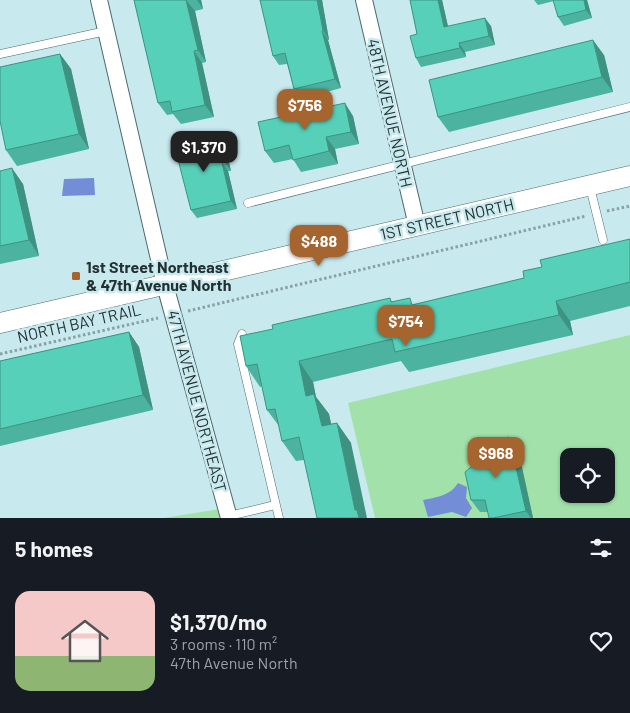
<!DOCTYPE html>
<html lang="en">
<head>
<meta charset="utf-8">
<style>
	:root { --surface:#171b24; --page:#242831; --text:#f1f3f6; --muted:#9ea1a6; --accent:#a6652f }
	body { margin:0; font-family:Barlow,sans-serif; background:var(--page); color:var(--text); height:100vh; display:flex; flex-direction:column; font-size:19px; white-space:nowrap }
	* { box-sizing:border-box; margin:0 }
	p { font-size:16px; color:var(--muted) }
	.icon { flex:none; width:28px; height:28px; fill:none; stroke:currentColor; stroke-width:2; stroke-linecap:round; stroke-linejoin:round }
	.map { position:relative; height:518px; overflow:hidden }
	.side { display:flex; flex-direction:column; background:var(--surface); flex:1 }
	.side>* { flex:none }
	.buttons { position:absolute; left:560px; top:448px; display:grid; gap:10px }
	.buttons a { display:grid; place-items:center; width:55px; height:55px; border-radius:10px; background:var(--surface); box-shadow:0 1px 4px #0004; font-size:25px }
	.price { position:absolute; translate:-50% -42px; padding:0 11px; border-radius:10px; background:var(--accent); color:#fff; font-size:16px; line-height:32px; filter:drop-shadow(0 1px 2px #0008) }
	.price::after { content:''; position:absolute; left:50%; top:30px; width:15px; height:11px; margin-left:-8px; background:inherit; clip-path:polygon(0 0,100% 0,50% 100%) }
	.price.current { background:#222; color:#fff }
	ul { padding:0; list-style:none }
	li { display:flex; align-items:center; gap:15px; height:125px; padding:0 15px }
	li span { display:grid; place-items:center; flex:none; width:140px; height:100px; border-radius:15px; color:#555 }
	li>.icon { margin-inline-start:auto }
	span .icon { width:60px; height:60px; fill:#fffc; stroke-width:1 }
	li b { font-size:21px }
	h2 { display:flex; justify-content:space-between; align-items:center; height:60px; padding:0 15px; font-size:21px }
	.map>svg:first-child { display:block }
	.green { fill:#a2e2aa; fill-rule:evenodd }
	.water { fill:#738dd6 }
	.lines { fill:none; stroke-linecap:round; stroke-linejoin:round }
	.service-casing { stroke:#4d6a6e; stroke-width:9 }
	.minor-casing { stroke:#4d6a6e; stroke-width:18 }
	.tertiary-casing { stroke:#4d6a6e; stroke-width:21 }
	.path { stroke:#88a1a5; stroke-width:3; stroke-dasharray:2.5 2.5; stroke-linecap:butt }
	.service { stroke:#fff; stroke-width:8 }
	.minor { stroke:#fff; stroke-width:16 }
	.tertiary { stroke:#fff; stroke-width:20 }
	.wall { fill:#4bb39f }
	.shaded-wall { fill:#3d9282 }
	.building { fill:#57d0b9; stroke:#3d9282 }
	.poi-dot { fill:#a6652f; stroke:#c8e9ee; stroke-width:2 }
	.labels { text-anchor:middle; stroke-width:5; stroke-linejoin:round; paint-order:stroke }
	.street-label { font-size:16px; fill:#233032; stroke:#c8e9ee }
	.poi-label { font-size:16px; font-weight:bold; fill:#233032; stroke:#c8e9ee; text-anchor:start }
</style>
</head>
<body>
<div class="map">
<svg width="630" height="518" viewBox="0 0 630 518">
	<rect width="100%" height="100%" fill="#c8e9ee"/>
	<!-- green -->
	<g class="green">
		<path d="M630,335v183h-255l-27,-115zM569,456h37v38h-37z"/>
		<path d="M226,508l3,10h-65z"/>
	</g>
	<!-- water -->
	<g class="water">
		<path d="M94,178l1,17 -33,1 2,-17z"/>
		<path d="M458,483l9,4 -1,11 6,10 -6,9 -14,-5 -24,5 -5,-17c14,-3 27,-4 35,-17z"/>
	</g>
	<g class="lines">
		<!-- service casing -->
		<g class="service-casing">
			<g id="service">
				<path d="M0,54l106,-23"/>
				<path d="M590,187l13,53"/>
				<path d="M248,203l382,-96"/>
				<path d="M242,334l-4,10 41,174"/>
				<path d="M229,516l46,-11"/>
			</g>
		</g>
		<!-- minor casing -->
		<g class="minor-casing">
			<g id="minor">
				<path d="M99,0l66,285 64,233"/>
				<path d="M364,0l53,226"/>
			</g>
		</g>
		<!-- tertiary casing -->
		<g class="tertiary-casing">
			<path id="tertiary" d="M0,323l630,-147"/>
		</g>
		<!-- path -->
		<g class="path">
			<path d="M607,211l23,-5"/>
			<path d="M188,311l398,-95"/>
			<path d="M0,354l158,-36"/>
		</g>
		<!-- service -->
		<use href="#service" class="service"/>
		<!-- minor -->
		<use href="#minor" class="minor"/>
		<!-- tertiary -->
		<use href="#tertiary" class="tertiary"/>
	</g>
	<!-- wall -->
	<g class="wall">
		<path d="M134,0h67l2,9 -8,2 11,51 -4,1 12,54 -33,7 -8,-10 -6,1 -9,-12z"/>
		<path d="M322,0l7,40h-1l13,48 -40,11 -7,-10 -7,-25 -8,1 -6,-9z"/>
		<path d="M410,0h32l6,26h43l4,19 -30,7 1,5 -45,10 -5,-9 1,-24z"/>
		<path d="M534,0h53l5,18 -28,8 -6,-9 -4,-16 -16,4z"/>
		<path d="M60,54l11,15 18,80 -72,17 -11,-16z"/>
		<path d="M604,55l9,37 -164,40 -11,-15z"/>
		<path d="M353,116l6,28 -24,5 3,15 -37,8 -8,-13 -19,4 -9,-12z"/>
		<path d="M225,146l6,25h-3l9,38 -40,9 -6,-8z"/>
		<path d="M0,171l23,13 16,72 -39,8z"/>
		<path d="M630,239v67l-60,15 3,14 -164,37 -8,-11 -88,21 3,15 13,17 2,10 6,-1 14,20 -47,17 -8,1 -14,-20 -3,-15 -12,-16 -5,-24 -2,1 -14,-21 27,-37 117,-31 2,4 22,3 110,-27 18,-11z"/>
		<path d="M129,332l10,15 14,63 -153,36v-85z"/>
		<path d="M509,437l9,12 15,69h-44l-1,-6h-8l-9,-12z"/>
	</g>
	<!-- shaded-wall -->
	<g class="shaded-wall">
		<path d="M186,0l9,11 11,51 -8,-12z"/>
		<path d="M197,0h4l2,9z"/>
		<path d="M317,0h5l7,40 -6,-10z"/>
		<path d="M438,0h4l8,36 -6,-9z"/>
		<path d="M584,0h3l5,18 -6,-8z"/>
		<path d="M485,18l6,8 4,19 -6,-9z"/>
		<path d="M322,31l6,9 13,48 -6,-9z"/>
		<path d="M593,40l11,15 9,37 -11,-15z"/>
		<path d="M459,43l6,9 1,5 -6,-9z"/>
		<path d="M194,51l8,12 12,54 -9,-12z"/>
		<path d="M60,54l11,15 18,80 -10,-15z"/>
		<path d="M345,103l8,13 6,28 -8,-12z"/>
		<path d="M219,137l6,9 6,25 -6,-9z"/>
		<path d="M326,137l9,12 3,15 -9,-13z"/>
		<path d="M222,163l6,8 9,38 -6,-8z"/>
		<path d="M12,168l11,16 16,72 -10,-16z"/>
		<path d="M556,301l14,20 3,14 -14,-20z"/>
		<path d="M129,332l10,15 14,63 -10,-15z"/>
		<path d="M299,361l14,21 3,15 13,17 7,32 -14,-20 -16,-30z"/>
		<path d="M337,423l14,20 16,75h-8l-4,-8z"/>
		<path d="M509,437l9,12 15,69h-2l-5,-7z"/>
	</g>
	<!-- building -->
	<g class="building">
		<path d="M134,0h52l12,50 -4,1 11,54 -33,7 -2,-11 -12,2z"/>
		<path d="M260,0h57l6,30 -1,1 13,48 -41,10 -9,-36 -12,3z"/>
		<path d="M410,0h28l6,27 41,-9 4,18 -30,7 1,5 -44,10 -6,-22 7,-2z"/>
		<path d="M553,0h31l2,10 -28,7z"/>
		<path d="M593,40l9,37 -164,40 -9,-37z"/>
		<path d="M60,54l19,80 -73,16 -6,-29v-54z"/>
		<path d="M345,103l6,29 -25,5 3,14 -36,9 -4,-15 -24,6 -7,-29z"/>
		<path d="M219,137l6,25 -3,1 9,38 -40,9 -16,-62z"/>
		<path d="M12,168l17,72 -29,6v-75z"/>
		<path d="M630,239v43l-74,19 3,14 -164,37 -3,-13 -93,22 7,35 8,-2 8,32 15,-3 18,87h2l2,8h-42l-18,-81 -17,4 -7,-32 -8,1 -10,-46 -11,2 -6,-30 33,-7 -1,-4 118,-27 1,4 19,-4 2,7 112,-27 -1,-7 19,-4 -2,-7z"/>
		<path d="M129,332l14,63 -143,34v-68z"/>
		<path d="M509,437l17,74 -33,7h-4l-4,-18h-14l-6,-28 11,-9 -4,-18z"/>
	</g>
	<!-- markers -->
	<rect class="poi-dot" x="71" y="271" width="10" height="10" rx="2.5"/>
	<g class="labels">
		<!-- street labels -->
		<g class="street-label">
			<text transform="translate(390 113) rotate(77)" y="6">48TH AVENUE NORTH</text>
			<text transform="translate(447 219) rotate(-13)" y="6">1ST STREET NORTH</text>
			<text transform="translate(79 323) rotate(-13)" y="6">NORTH BAY TRAIL</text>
			<text transform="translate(197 401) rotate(75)" y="6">47TH AVENUE NORTHEAST</text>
		</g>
		<!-- poi labels -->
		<g class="poi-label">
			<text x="86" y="273">1st Street Northeast<tspan x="86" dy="18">&amp; 47th Avenue North</tspan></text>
		</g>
	</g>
</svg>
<div class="buttons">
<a><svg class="icon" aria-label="locate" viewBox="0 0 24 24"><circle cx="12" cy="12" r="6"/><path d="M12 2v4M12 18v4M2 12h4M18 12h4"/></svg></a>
</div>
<b class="price" style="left:305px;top:131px">$756</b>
<b class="price current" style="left:204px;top:173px">$1,370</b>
<b class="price" style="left:319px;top:267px">$488</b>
<b class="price" style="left:406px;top:347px">$754</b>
<b class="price" style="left:496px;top:479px">$968</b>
</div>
<section class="side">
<h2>5 homes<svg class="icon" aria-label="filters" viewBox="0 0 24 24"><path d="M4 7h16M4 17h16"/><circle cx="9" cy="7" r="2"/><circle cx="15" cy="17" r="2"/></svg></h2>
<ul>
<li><span style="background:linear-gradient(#f6c9c9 65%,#8fb573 0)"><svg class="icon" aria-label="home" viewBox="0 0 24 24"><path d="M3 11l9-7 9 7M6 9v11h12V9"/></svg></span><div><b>$1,370/mo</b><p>3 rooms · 110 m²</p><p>47th Avenue North</p></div><svg class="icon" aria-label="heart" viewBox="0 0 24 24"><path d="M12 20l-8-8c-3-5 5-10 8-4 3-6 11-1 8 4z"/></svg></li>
</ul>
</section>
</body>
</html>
